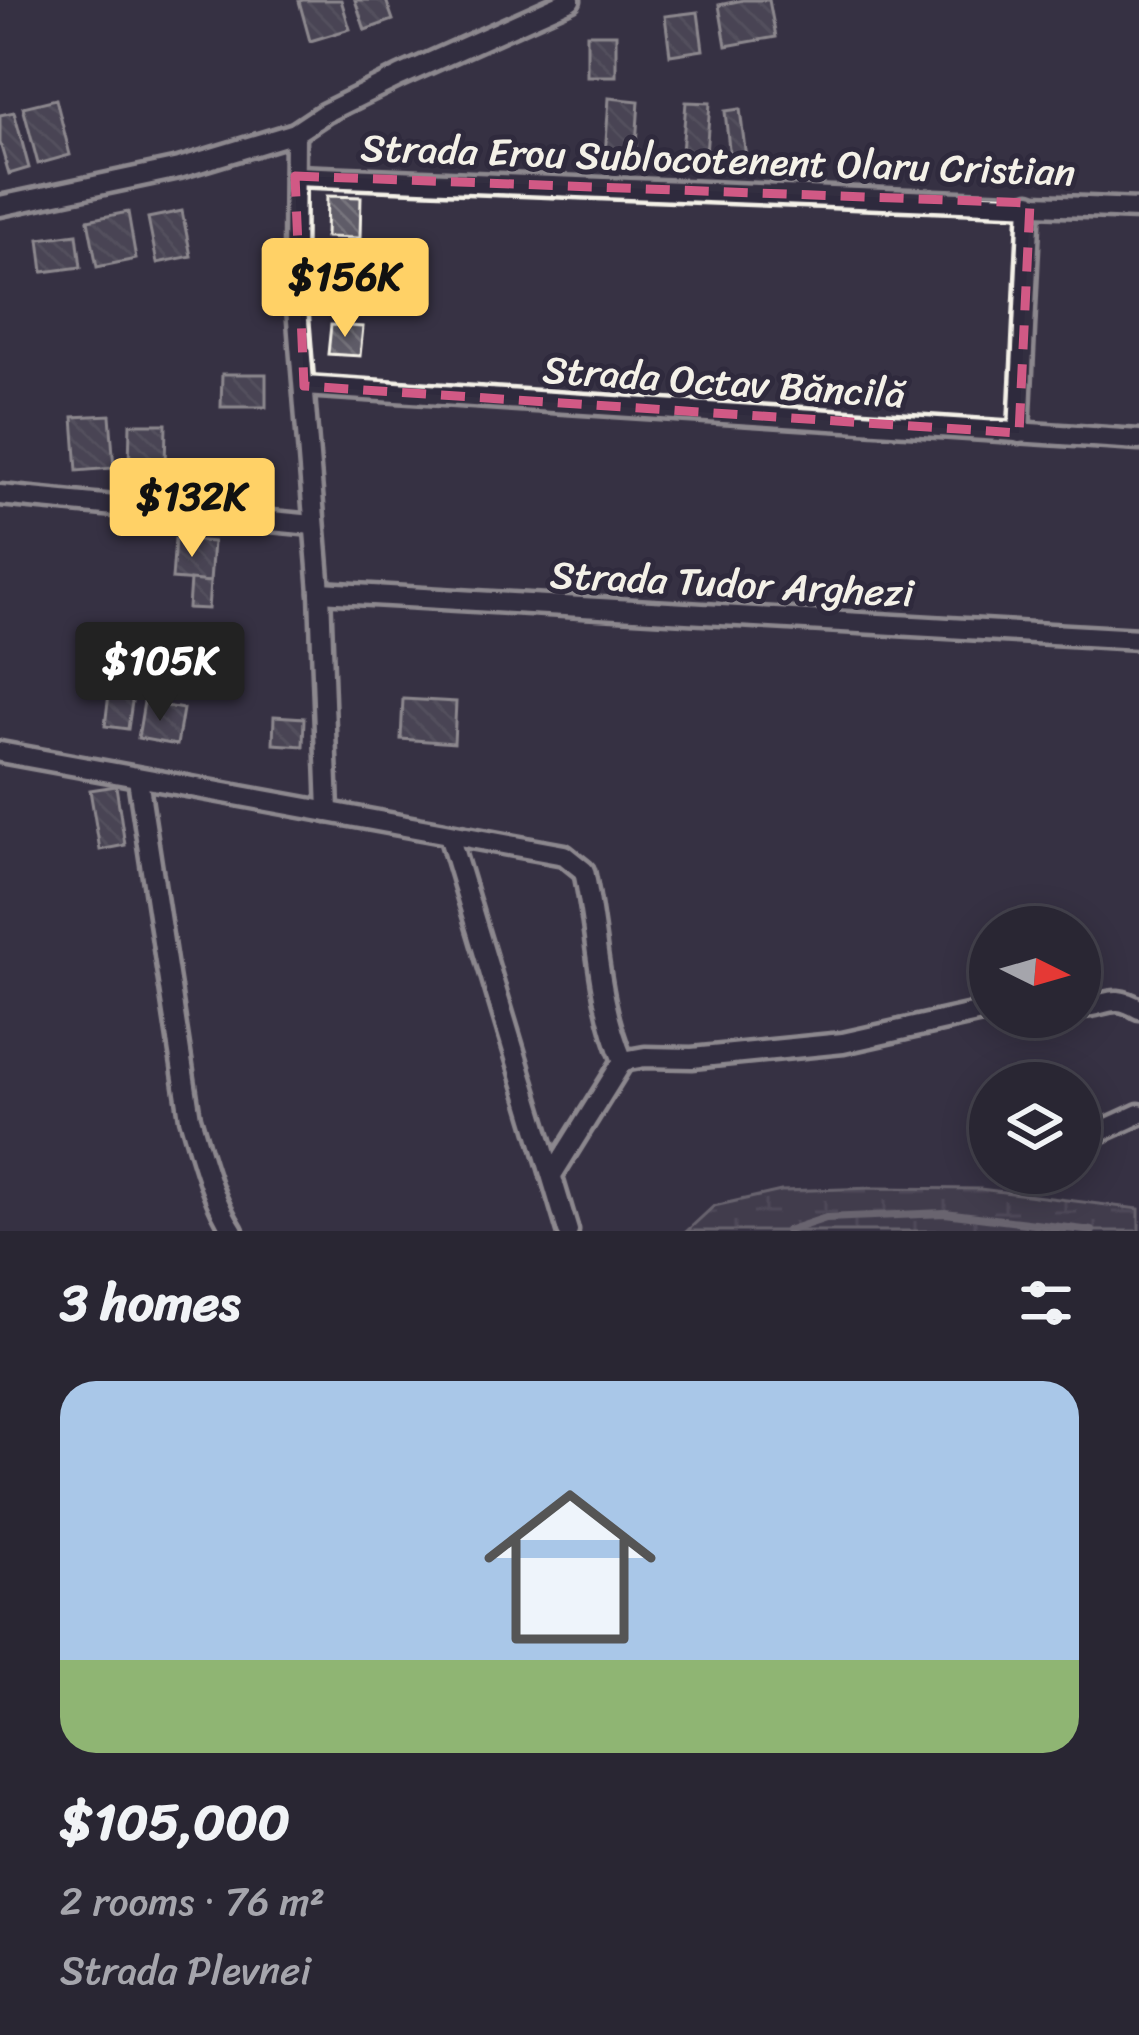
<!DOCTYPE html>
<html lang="en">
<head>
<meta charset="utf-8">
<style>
	:root { --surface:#292633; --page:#35323f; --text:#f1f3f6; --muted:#a5a5ac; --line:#45434e; --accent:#ffd166 }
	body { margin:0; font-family:Sriracha,sans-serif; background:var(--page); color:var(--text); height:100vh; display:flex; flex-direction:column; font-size:45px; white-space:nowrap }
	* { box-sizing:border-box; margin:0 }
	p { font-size:39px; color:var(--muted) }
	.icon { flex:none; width:66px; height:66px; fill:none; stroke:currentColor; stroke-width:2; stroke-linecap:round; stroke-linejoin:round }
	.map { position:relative; height:1231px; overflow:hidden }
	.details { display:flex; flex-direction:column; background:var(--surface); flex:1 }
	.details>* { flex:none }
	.needle { width:78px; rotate:95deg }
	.tools { position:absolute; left:969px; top:906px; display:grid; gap:24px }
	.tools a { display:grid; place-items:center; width:132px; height:132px; border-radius:50%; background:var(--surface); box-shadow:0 6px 30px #0003,0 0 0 3px var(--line); font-size:60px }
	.price { position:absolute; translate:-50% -102px; padding:0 27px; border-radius:12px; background:var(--accent); color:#111; font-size:39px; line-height:78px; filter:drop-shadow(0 3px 6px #0008) }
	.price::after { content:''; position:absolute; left:50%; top:72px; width:36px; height:27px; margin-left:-18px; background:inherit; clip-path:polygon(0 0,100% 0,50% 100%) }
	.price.on { background:#222; color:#fff }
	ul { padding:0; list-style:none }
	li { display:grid; align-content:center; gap:24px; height:636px; padding:0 60px }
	li span { display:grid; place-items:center; height:372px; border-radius:36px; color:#555 }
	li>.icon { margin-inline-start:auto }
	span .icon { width:216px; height:216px; fill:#fffc; stroke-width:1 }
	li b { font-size:51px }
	h2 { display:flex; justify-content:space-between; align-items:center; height:144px; padding:0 60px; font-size:51px }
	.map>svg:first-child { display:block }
	.wetland { fill:url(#wetland-marsh); stroke:#a29ea0; stroke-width:3 }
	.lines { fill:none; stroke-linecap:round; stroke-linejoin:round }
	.stream { stroke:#a6a2a4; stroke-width:8 }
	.building { fill:url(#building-back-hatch); stroke:#f4f1e8; stroke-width:3 }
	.street-casing { stroke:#f4f1e8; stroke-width:27 }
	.street { stroke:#2f2a3d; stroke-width:18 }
	.marked { fill:none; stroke:#d15985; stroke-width:9; stroke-dasharray:24 15; stroke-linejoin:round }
	.labels { text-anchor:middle; stroke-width:10; stroke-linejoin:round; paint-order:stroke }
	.street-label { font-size:39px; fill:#f4f1e8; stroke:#2f2a3d }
</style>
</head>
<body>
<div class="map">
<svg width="1139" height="1231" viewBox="0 0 1139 1231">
	<defs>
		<pattern id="wetland-marsh" width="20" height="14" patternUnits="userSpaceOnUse" patternTransform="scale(3)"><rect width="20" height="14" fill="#504b59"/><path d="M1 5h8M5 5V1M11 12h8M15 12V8" fill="none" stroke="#6a6571"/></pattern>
		<pattern id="building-back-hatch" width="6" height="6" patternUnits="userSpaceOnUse" patternTransform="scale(3)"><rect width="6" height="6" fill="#5f5c67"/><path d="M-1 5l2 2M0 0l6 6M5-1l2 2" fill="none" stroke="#77747d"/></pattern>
	</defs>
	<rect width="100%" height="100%" fill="#373244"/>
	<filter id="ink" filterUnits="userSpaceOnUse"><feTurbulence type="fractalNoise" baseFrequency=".00833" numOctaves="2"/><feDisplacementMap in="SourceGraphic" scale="24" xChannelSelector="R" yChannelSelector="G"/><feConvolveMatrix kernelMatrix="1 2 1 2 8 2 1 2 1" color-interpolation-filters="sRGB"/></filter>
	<g filter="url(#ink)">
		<!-- wetland -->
		<path class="wetland" d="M875,1188l105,1 159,20v22h-452l27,-25 67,-15z"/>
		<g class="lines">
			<!-- stream -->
			<path class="stream" d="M787,1231l39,-13 119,-5 147,18"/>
		</g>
		<!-- building -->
		<g class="building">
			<path d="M303,0h38l9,29 -40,12 -11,-40z"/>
			<path d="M355,0h31l7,20 -28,10z"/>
			<path d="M743,0h26l7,37 -50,9 -7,-41z"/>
			<path d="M698,12l5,38 -33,5 -5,-39z"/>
			<rect x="587" y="34" width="29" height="42"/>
			<path d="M609,98l30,3 -4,58 -30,-2z"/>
			<path d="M56,99l14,56 -32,9 -15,-57z"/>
			<path d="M686,102l24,1 -5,64 -24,-2z"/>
			<path d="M740,109l7,57 -16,2 -6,-57z"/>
			<path d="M14,112l15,56 -20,6 -9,-31v-28z"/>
			<path d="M327,196l34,1 -1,41 -34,-1z"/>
			<path d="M182,211l9,45 -34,7 -9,-45z"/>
			<path d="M128,212l8,47 -39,8 -9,-47z"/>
			<path d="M77,234l4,33 -38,5 -4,-33z"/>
			<path d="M331,325l32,2 -3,29 -32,-2z"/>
			<path d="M222,374h44v33h-45z"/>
			<path d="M110,415l4,53 -37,3 -4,-54z"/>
			<path d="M130,424h36l-1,44h-36z"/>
			<path d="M175,539l38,3 -3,40 -38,-3z"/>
			<path d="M190,580l20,2 -2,27 -20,-1z"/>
			<path d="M111,678l24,3 -7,48 -23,-3z"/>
			<path d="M403,699l53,3 -2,41 -53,-4z"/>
			<path d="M144,702l39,7 -6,36 -39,-7z"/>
			<path d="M274,716l30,2 -1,28 -30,-2z"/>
			<path d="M116,786l9,59 -25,5 -10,-60z"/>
		</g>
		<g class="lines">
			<!-- street casing -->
			<g class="street-casing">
				<g id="street">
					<path d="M295,133l-1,138 26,321 8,220"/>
					<path d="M295,176l844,33"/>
					<path d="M0,206l179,-38 116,-35 30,-20 75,-37 170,-76"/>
					<path d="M304,386l835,54"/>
					<path d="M1019,433l11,-230"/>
					<path d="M0,495l313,30"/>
					<path d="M320,592l819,47"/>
					<path d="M0,752l564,103 20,16c14,64 13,129 39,190"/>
					<path d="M138,779l52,339c12,39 21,79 43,113"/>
					<path d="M449,835l119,396"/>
					<path d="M1080,1007c26,0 32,-15 59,2"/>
					<path d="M1080,1141l59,-27"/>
					<path d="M552,1175l71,-114 22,-4 47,1 151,-15 147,-33"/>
				</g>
			</g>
			<!-- street -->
			<use href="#street" class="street"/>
		</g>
	</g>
	<!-- marked area -->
	<path d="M0 0H1139V1231H0ZM295,176l735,27 -11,230 -715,-47z" fill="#373244" fill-opacity=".55" fill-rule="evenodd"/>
	<path class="marked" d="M295,176l735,27 -11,230 -715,-47z"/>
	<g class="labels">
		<!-- street labels -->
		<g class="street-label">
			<text transform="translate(718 159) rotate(2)" y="14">Strada Erou Sublocotenent Olaru Cristian</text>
			<text transform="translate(724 381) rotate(4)" y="14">Strada Octav Băncilă</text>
			<text transform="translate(732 583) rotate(3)" y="14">Strada Tudor Arghezi</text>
		</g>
	</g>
</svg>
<div class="tools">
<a><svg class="needle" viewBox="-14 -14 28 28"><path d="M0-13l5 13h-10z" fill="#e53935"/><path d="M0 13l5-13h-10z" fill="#a5a5ac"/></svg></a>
<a><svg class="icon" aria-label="layers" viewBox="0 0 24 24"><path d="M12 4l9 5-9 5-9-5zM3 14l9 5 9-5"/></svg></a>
</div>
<b class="price" style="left:345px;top:340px">$156K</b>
<b class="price" style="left:192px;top:560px">$132K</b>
<b class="price on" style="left:160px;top:724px">$105K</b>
</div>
<section class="details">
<h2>3 homes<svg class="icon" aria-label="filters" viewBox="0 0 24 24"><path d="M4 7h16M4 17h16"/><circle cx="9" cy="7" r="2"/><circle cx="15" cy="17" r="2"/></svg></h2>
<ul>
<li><span style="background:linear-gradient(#a9c7e8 75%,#8fb573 0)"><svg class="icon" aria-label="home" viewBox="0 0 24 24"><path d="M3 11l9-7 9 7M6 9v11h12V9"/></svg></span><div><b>$105,000</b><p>2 rooms · 76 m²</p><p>Strada Plevnei</p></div></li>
</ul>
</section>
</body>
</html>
